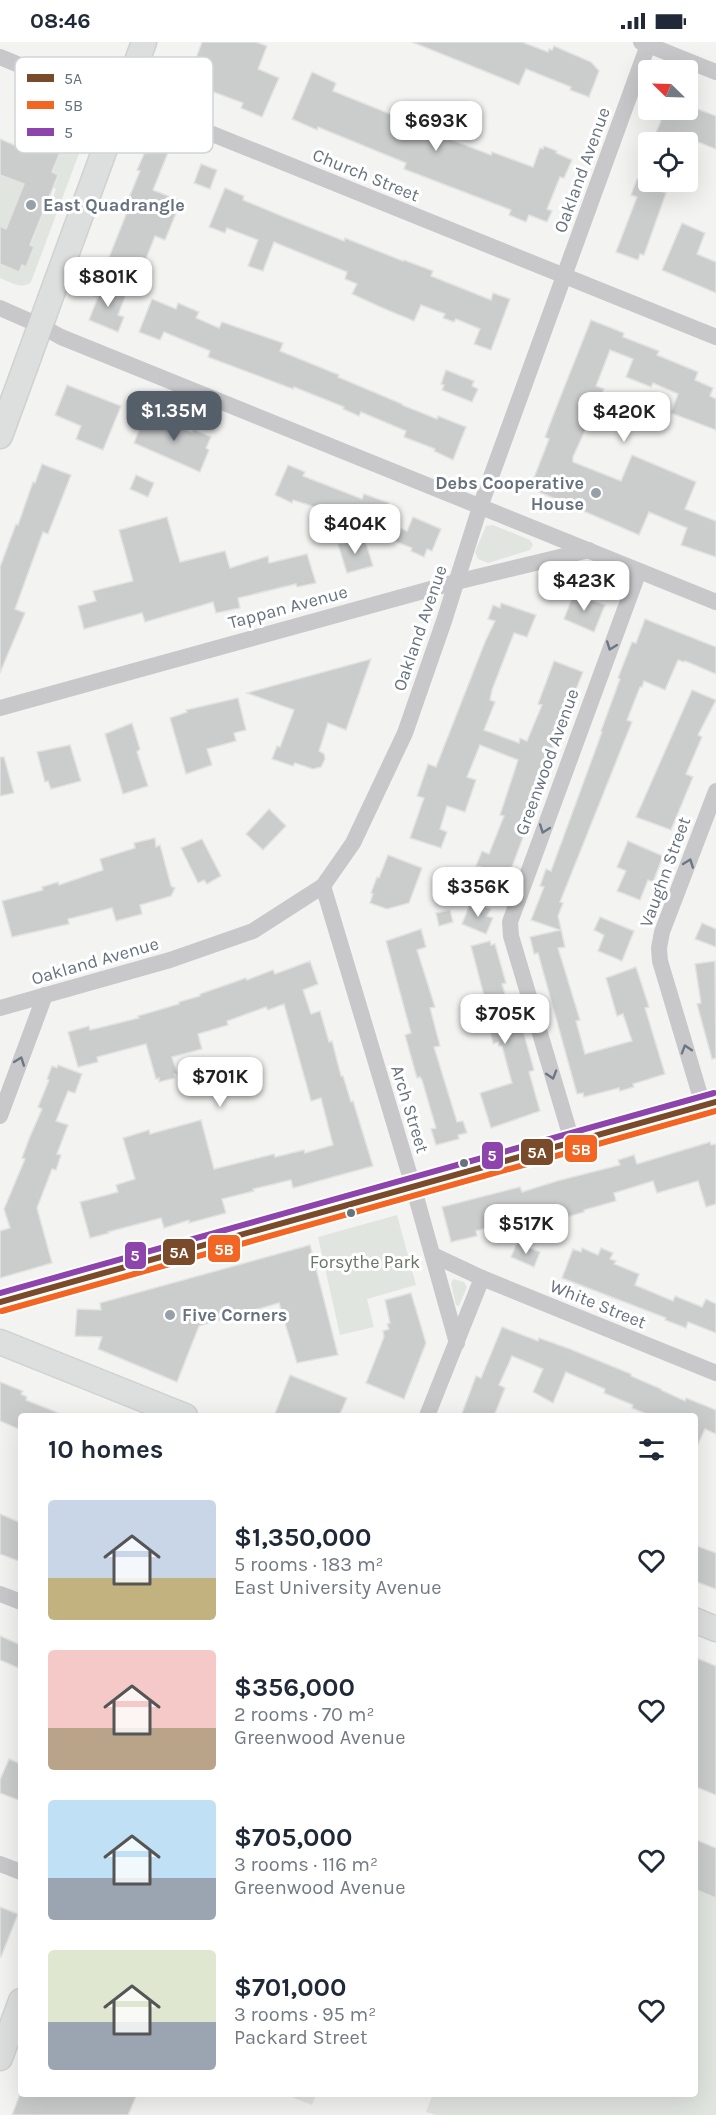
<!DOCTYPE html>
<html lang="en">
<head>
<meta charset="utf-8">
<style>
	:root { --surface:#fff; --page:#f2f2f3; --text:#1f2937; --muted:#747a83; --accent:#555f69 }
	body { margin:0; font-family:Karla,sans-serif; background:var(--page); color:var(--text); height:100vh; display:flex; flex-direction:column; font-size:22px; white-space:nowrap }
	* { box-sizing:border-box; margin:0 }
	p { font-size:20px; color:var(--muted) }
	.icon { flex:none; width:33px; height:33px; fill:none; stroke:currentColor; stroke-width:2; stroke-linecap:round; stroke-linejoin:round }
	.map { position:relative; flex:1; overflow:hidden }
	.panel { position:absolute; left:18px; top:1371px; width:680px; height:684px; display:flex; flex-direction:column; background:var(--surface); border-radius:6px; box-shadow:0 6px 24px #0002 }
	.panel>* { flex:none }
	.needle { width:39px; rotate:293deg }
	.tools { position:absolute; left:638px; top:18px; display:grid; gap:12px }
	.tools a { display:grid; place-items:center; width:60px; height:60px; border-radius:6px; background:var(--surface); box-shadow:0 6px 24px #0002; font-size:30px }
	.price { position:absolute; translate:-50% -51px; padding:0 14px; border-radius:12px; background:#fff; color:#222; font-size:20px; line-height:39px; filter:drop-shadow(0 2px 3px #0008) }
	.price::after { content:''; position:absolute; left:50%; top:36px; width:18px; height:14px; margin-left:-9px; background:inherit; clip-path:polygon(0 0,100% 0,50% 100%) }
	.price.active { background:var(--accent); color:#fff }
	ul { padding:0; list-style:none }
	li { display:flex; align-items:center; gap:18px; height:150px; padding:0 30px }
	li span { display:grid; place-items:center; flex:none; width:168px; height:120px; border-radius:6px; color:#555 }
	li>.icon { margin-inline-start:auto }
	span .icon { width:72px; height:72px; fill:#fffc; stroke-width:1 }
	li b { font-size:26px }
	h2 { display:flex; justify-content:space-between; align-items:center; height:72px; padding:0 30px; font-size:26px }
	.status { display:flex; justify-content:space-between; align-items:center; height:42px; padding:0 30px; background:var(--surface); direction:ltr }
	.status svg { height:16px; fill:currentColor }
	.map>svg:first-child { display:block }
	.green { fill:#e1e5e0 }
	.building { fill:#cbcccc; stroke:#e2e2e2; stroke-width:1.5 }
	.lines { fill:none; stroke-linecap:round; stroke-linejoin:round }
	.secondary-casing { stroke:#d0d1d1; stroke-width:27 }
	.street { stroke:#c8c8ca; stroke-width:16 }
	.secondary { stroke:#dddede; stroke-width:24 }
	.bus-1-casing { stroke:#fff; stroke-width:10 }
	.bus-2-casing { stroke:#fff; stroke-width:10 }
	.bus-3-casing { stroke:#fff; stroke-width:10 }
	.bus-1 { stroke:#7a4b2a; stroke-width:6 }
	.bus-2 { stroke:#f26522; stroke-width:6 }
	.bus-3 { stroke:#8e44ad; stroke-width:6 }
	.oneway { stroke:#6b7783 }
	.poi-dot { fill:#97a0a7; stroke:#fff; stroke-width:2 }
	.bus-dot { fill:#66737f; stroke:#fff; stroke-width:2 }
	.labels { text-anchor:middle; stroke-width:6; stroke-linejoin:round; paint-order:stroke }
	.street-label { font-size:18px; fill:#66737f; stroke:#fff }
	.poi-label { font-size:18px; font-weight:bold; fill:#66737f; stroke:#fff; text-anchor:start }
	.park-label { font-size:18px; fill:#687764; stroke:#fff }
	.key { fill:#fff; stroke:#d1d5d9; stroke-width:1.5 }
	.key-label { font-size:16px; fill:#66737f }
	.line-badge { stroke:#fff; stroke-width:2 }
	.badge-label { font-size:16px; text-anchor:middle; font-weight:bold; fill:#fff }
</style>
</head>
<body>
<div class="status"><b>08:46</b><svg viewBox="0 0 49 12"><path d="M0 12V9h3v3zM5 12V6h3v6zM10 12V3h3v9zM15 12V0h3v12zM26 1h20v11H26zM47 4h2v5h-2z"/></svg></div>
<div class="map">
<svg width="716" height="2073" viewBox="0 0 716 2073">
	<rect width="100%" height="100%" fill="#f3f3f2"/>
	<!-- green -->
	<g class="green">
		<path d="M36,59l5,1 38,15 8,15 -56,150c-8,8 -22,0 -31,-4v-13l19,7 3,-6 4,1 8,-20 -3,-2 17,-43 3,1 5,-14 -2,-1 5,-13 -6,-3 12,-32 -2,-1 5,-12 -27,-11 3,-9 -10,-3z"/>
		<path d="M0,133l24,9 -18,45 -6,-3z"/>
		<path d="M493,483l37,15 3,5 -3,5 -42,13 -10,-4 -3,-7 11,-26z"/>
		<path d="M397,1173l19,70 -49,14 7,28 -34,8 -22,-98z"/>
		<path d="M453,1237l11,3 3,5 -8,19 -3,-1 -5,-21z"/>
		<path d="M695,1801l21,9v263h-280l-10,-3 7,-18h261z"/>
		<path d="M284,2052h32l-4,11z"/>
	</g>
	<!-- building -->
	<g class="building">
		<path d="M202,0h54l11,4 -9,23 21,9 -17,39 -21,-9 2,-5 -51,-19 5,-13 -5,-2z"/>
		<path d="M412,0h110l26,10 1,-3 3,1 2,-4 37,16 8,9 -10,26 -19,-7 1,-3 -45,-18 -7,16z"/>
		<path d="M312,30l24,11 -3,8 87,35 4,-10 29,12 -4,11 42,16 1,-3 41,15 7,-19 3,1 1,-3 13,5 -1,2 16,7 -8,18 -4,-1 -13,32 5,2 -5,11 -18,-7 -3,7 -17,-7 2,-5 -107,-41 2,-6 -88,-36 -1,3 -25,-11z"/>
		<path d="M687,63l29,11v33l-18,-7 -11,26v-26h-35l9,-21 -2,-2 4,-9h24z"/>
		<path d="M40,74l27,11 -5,12 3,1 -13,32 6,3 -28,70 4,2 -8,20 -4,-2 -3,7 -19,-8v-38l6,3 18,-45 -24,-9v-36l26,11z"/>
		<path d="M147,93l19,8 -2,5 5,2 -16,40 28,11 -16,39 -10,-4 -15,38 -32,-14 19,-48 -3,-2 16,-39 -3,-1 7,-16 -4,-2z"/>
		<path d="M201,122l16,6 -7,19 -16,-6z"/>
		<path d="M637,137l15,5 -1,3 15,6 -22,62 -4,-1 -2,6 -22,-8 21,-55 -6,-2z"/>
		<path d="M225,146l19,8 -1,4 41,17 60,24 1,-3 58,23 1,-1 29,11 -2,5 60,24 2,-7 17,6 -19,51 -17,-6 6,-15 -24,-10 -2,3 -11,-4 2,-4 -24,-9 -7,16 -29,-12 -33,-15 5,-10 -12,-5 2,-7 -73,-30 -11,29 -15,-5 10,-26 -31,-12 -2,5 -16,-6z"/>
		<path d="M682,181l23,10 -8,21 19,8v31l-54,-23z"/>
		<path d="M99,242l27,10 -8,21 6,2 -6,15 -29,-12 9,-23 -4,-1z"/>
		<path d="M152,257l24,10 2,-6 21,9 -3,6 23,10 3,-6 61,21 -3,8 59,24 -1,2 64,27v1l35,14 1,-3 28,11 -13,33 -19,-9 1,-2 -31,-12 2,-6 -45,-19 -2,4 -16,-7 1,-2 -50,-20 -1,2 -85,-32 2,-6 -46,-19 -4,8 -21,-8z"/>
		<path d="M591,278l33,13 -1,4 36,14 -2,4 41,17 -3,8 18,8 -3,8 6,3v31l-45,-17 7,-19 -25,-11 -2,4 -25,-10 7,-18 -23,-9 -14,36 8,3 -31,68v5l48,19 11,-26 64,27 -11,27 31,12v36l-35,-12 6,-17 -38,-16 -10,23 -109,-47 19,-49 -4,-2 13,-34z"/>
		<path d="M446,328l28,11 -2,5 6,3 -6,13 -30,-12 2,-5 -3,-1z"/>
		<path d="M67,343l54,21 -18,44 -27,-11 5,-13 -26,-11z"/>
		<path d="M146,371l46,19 1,-3 18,8 -5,11 3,2 -9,22 -66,-29z"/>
		<path d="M42,422l29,11 -23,59 -5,-2 -28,77 10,4 -25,60v-106l16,-43 2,1 15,-43 2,1z"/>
		<path d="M288,423l17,7 -2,4 59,23 2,-5 25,9 -9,25 -43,-17 -3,6 -4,-2 -3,7 -14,-5 5,-9 -25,-8 -1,3 -17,-8z"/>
		<path d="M136,433l18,8 -6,14 -18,-8z"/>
		<path d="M167,475l13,45 45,-11 5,17 38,-12 1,7 38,-9 9,29 -19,4 -1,-3 -58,14 2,10 -24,5 -3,-11 -68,20 -3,-9 -58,16 -6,-23 18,-5 -3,-10 40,-10 -14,-51z"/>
		<path d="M413,475l28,12 -9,22 -5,-2 -3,8 -13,-6 1,-3 -20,-8 5,-13 10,4z"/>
		<path d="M364,495l9,29 -26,7 -9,-29z"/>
		<path d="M574,551l31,12 -11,27 -30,-13z"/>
		<path d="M501,561l35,12 -9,22 -13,-4 -22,57 -2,10 5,2 -11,28 35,13 1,-5 7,3 15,-36 -4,-1 16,-43 29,11 -56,139 5,2 -26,70 -6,-2 -1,4 -22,-9 4,-9 -5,-1 6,-15 7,3 15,-38 -4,-1 18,-55 -38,-15 -13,32 9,3 -11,32 -18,-6 -7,23 7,3 -6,16 -31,-10 14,-40 -7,-2 11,-32 8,3 49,-125 10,-21 -7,-2 5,-14 7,3z"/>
		<path d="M645,577l71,28v27l-31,-13 -1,1 -6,-2 -13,30 -21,-9 -2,6h-2l-13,33 5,2 -72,180 3,1 -5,13 7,31 -7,1 22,72 -4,1 9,33 47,-13 -9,-27 -6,2 -11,-38 30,-11 13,40 -4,1 20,66 -32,10 1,3 -14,4 -1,-3 -35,9 -1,-4 -6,1 -39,-141 -4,1 -4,-17 30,-7 -29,-10 13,-33 -4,-1 6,-17 5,2 51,-139 -1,-1 19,-52 -2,-1 14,-36 4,1z"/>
		<path d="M371,617l-25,71 -18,-7 -9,28 5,3 1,5 -4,8 -8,2 -18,-6 -2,3 -21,-7 5,-13 3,1 14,-37 -47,-17z"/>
		<path d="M692,648l24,10 -18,35 4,2 -16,37 7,3 -22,53 -35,-13z"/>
		<path d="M238,656l8,32 -12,3 2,8 -29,8 5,16 -26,9 -16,-56 17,-6 -1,-2z"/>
		<path d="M132,681l8,26 -3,3 11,34 -25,8 -18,-60z"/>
		<path d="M70,703l11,36 -30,8 -3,-8 -3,1 -8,-30z"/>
		<path d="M0,715h4l10,36 -14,3z"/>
		<path d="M269,767l17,17 -23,24 -17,-16z"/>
		<path d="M155,796l1,9 4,-2 11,41 4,2 -4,8 -31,9 2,9 -26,7 -4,-13 -44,11 1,5 -57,13 -10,-36 41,-11 -1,-3 16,-5 1,3 44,-15 -3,-11 35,-11 -1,-5z"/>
		<path d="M202,797l19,37 -14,8 -3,-4 -6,3 -17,-35z"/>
		<path d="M628,799l35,15 -10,26 -5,-2 -8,20 -23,-9 9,-20 -9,-4z"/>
		<path d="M388,813l34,13 -13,35 -22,6 -17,-6 3,-9 -2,-1 6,-16 2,1z"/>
		<path d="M471,859l20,8 -4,7 6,2 -7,16 -24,-10z"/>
		<path d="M450,868l3,12 -14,4 -3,-13z"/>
		<path d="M600,875l34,14 -12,30 -24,-10 6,-16 -10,-5z"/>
		<path d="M702,881l14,6v18l-21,-8z"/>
		<path d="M421,887l5,18 -9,3 18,57 -5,1 10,38 -6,1 23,75 6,-1 4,12 -9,2 1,4 -23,6 -5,-16 5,-1 -14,-48 -2,-3 -3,1 -12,-43 6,-2 -25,-92z"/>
		<path d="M490,899l1,4 4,-1 11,39 -4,1 11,38 7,-2 14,50 -5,2 11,39 -49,17 -11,-35 32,-10 -10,-37h-3l-1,-4 -5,2 -3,-14h3l-22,-84z"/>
		<path d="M310,919l8,23 -15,6 8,24 9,-3 9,31 3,-1 9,35h2l8,26 2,-1 20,65 -80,22 -2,-8 -38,9 1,2 -32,8 4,14 -37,10v-3l-25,8 -3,-10 -53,14 1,1 -19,5 -10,-36 38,-10 -2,-7 19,-6 -12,-41 26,-8 1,4 51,-14 13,49 60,-15 1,3 29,-7 1,3 28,-8 -12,-47 -10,3 -27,-97 -16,6 -2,-3 -39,14 1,4 -30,9 4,15 -30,8 5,17h-3l1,4 -16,4v-4l-3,1 -10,-35 -49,13 1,5 -20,5 -10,-35 21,-6 1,4 49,-12 -1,-2 41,-12v-2l21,-6v-2l46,-16 1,2 26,-10 2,4z"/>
		<path d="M715,919l1,97 -4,1 -15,-55 4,-1 -6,-39z"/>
		<path d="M58,1023l24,9 -7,19 -7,-2 -12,30 12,4 -11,29 4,1 -5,15 -4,-1 -15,39 15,55 -52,15v-47l10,-3 -6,-19 21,-50 -3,-1 7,-19 13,-30 -4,-2 11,-27 -2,-1 5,-13 5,2z"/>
		<path d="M710,1100l1,3 5,-1v60l-10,3 -8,-26 -41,12 -4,-12 -39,12 2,8 -32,9v2l-17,5 -1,-5 -14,3 -1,-3 -41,11v-2l-34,10 1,5 -26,6 -9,-35 78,-20 2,5 35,-11 63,-16 -2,-5 16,-5 3,9z"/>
		<path d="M517,1201l23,9 -6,15 -23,-10z"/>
		<path d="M310,1203l28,110 -41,8 -18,-60 -80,23 -22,56 -79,-33 4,-12 -27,-1 2,-27 24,1 -1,-7z"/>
		<path d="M582,1206l16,7 3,-7 12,5 -3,6 6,2 -2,3 25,10 -4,11 38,16 2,-5 27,11 4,-8 10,5v29l-28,-11 -2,6 -21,-8 1,-2 -104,-40 11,-29 8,3z"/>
		<path d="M411,1251l15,50 -22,56 -38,-16 18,-46 -1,-6 6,-2 -2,-5 3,-1 -5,-23z"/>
		<path d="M502,1285l36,14 1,-3 31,11 61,25v2l30,13v1l24,11 1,-3 30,12v24l-11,-5 -11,24v-37h-43l-19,-8 1,-3 -29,-12 1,-4 -39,-17 -13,31 -20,-11 10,-23 -31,-13 -13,29 6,3 -11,28h-33l15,-40 5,2z"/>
		<path d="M290,1333l57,23 -8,18h-65z"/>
		<path d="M0,1340l23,9 -2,3 6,3 -1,3 40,16h-45v14l-21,-9z"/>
		<path d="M0,1472l21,9v39l-21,-8z"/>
		<path d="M694,1503l22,8v36l-22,-8z"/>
		<path d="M0,1594l21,9v24l-21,-9z"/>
		<path d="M694,1615l22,9v129l-22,-9z"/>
		<path d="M9,1717l12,5v37l-21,-8v-13z"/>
		<path d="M694,1797l22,9v50l-22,-9z"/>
		<path d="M0,1865l18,7 -17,43h-1z"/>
		<path d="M20,2052h117l-9,21h-116z"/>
	</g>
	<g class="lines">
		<!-- secondary casing -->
		<g class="secondary-casing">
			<g id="secondary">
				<path d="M0,394l144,-394"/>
				<path d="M0,1260l716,-200"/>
				<path d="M0,1300l185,74"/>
				<path d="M694,1578l22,9"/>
				<path d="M0,2016l21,-57"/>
			</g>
		</g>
		<!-- street -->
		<g class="street">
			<path d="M641,0l75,30"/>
			<path d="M0,15l101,42 42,7 573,231"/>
			<path d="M0,266l41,18 20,11 655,265"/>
			<path d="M0,666l456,-126 133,-32"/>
			<path d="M323,844l90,300 44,157"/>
			<path d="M0,966l170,-48 83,-29 70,-45 30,-43 52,-110 39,-112 36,-114 168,-462"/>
			<path d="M703,1063l-43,-144 -1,-13 3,-16 54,-141"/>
			<path d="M0,1074l45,-121"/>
			<path d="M572,1099l-61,-205 -1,-14 129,-351"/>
			<path d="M433,1213l49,23 234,95"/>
			<path d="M427,1374l55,-138"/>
			<path d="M0,1552l21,8"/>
			<path d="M0,1822l21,8"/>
		</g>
		<!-- secondary -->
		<use href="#secondary" class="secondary"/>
		<!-- bus-1 casing -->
		<g class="bus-1-casing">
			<path id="bus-1" d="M0,1260l716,-200"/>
		</g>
		<!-- bus-2 casing -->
		<g class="bus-2-casing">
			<path id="bus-2" d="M2,1269l714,-200"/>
		</g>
		<!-- bus-3 casing -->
		<g class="bus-3-casing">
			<path id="bus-3" d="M0,1251l714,-200"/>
		</g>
		<!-- bus-1 -->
		<use href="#bus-1" class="bus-1"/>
		<!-- bus-2 -->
		<use href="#bus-2" class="bus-2"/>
		<!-- bus-3 -->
		<use href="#bus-3" class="bus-3"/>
	</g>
	<!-- one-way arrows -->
	<defs><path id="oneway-chevron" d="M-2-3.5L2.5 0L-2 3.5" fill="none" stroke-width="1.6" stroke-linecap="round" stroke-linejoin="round" transform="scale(1.5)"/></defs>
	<g class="oneway">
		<use href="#oneway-chevron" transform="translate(611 604) rotate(110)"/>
		<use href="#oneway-chevron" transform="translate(544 787) rotate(110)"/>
		<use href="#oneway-chevron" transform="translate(689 821) rotate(-70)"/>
		<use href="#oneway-chevron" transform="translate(686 1007) rotate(-107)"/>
		<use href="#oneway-chevron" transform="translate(20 1019) rotate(-70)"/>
		<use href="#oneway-chevron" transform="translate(552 1033) rotate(73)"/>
	</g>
	<!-- markers -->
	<g class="poi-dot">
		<circle cx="31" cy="163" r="6"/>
		<circle cx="596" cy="451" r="6"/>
		<circle cx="170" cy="1273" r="6"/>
	</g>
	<g class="bus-dot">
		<circle cx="464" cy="1121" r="5"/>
		<circle cx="351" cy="1171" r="5"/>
	</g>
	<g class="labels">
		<!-- street labels -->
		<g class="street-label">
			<text transform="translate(582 128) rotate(-70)" y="6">Oakland Avenue</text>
			<text transform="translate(366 133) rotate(22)" y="6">Church Street</text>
			<text transform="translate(288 565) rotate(-15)" y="6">Tappan Avenue</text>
			<text transform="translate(420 586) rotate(-71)" y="6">Oakland Avenue</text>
			<text transform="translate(547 720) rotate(-70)" y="6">Greenwood Avenue</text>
			<text transform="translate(665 830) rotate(-70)" y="6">Vaughn Street</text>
			<text transform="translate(95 919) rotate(-16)" y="6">Oakland Avenue</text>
			<text transform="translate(410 1067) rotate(73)" y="6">Arch Street</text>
			<text transform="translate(598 1262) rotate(22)" y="6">White Street</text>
		</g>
		<!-- poi labels -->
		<g class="poi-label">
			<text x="43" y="169">East Quadrangle</text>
			<text x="584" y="447" text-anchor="end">Debs Cooperative<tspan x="584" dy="21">House</tspan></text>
			<text x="182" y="1279">Five Corners</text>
		</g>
		<!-- park labels -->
		<g class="park-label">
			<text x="365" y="1226">Forsythe Park</text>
		</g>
	</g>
	<!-- legend -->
	<rect x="15" y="15" width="198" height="96" rx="9" class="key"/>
	<rect x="27" y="32" width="27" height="8" fill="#7a4b2a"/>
	<rect x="27" y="59" width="27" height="8" fill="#f26522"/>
	<rect x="27" y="86" width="27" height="8" fill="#8e44ad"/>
	<g class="key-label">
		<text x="64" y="42">5A</text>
		<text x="64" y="69">5B</text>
		<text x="64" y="96">5</text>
	</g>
	<g class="line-badge">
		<rect x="564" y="1092" width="34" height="29" rx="6" fill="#f26522"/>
		<rect x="520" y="1096" width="34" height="28" rx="6" fill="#7a4b2a"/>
		<rect x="481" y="1099" width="23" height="29" rx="6" fill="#8e44ad"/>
		<rect x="207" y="1192" width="34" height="29" rx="6" fill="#f26522"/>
		<rect x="162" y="1196" width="34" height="28" rx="6" fill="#7a4b2a"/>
		<rect x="124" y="1199" width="23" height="29" rx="6" fill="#8e44ad"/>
	</g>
	<g class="badge-label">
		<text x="581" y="1113">5B</text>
		<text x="537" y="1116">5A</text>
		<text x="492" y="1119">5</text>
		<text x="224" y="1213">5B</text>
		<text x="179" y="1216">5A</text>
		<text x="135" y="1219">5</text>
	</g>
</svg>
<div class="tools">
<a><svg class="needle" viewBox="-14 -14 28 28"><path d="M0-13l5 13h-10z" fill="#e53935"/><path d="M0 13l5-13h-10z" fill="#747a83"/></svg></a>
<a><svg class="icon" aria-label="locate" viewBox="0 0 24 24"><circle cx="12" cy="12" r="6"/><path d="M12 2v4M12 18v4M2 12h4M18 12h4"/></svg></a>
</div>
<b class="price" style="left:436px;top:110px">$693K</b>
<b class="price" style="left:108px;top:266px">$801K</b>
<b class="price active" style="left:174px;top:400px">$1.35M</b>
<b class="price" style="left:624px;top:401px">$420K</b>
<b class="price" style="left:355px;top:513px">$404K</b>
<b class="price" style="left:584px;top:570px">$423K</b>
<b class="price" style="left:478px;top:876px">$356K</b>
<b class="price" style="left:505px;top:1003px">$705K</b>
<b class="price" style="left:220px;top:1066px">$701K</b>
<b class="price" style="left:526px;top:1213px">$517K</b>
<section class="panel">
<h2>10 homes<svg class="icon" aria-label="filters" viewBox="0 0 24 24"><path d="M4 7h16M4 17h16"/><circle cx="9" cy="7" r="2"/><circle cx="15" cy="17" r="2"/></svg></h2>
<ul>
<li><span style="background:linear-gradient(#c9d6e8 65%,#c2b280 0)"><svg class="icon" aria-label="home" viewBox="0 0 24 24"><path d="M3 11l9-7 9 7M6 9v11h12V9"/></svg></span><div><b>$1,350,000</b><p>5 rooms · 183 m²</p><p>East University Avenue</p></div><svg class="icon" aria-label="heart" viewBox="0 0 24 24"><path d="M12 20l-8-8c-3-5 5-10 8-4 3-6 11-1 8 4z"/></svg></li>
<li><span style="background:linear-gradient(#f6c9c9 65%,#b9a48a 0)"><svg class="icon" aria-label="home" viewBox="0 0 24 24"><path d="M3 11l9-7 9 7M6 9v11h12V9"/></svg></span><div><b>$356,000</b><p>2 rooms · 70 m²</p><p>Greenwood Avenue</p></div><svg class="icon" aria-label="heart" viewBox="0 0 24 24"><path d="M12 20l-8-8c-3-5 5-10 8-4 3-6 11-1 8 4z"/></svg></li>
<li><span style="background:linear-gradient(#bfe0f5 65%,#9aa5b1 0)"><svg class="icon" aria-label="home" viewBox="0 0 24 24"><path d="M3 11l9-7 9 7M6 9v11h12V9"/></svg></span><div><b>$705,000</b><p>3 rooms · 116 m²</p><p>Greenwood Avenue</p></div><svg class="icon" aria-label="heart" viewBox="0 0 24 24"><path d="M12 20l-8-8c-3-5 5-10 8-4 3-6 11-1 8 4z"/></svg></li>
<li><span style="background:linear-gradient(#dfe7d0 60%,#9aa5b1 0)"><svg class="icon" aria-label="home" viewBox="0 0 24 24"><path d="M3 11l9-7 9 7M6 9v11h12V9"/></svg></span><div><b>$701,000</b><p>3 rooms · 95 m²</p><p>Packard Street</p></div><svg class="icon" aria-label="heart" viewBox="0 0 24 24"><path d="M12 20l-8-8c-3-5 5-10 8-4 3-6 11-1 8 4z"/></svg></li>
</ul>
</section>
</div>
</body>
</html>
